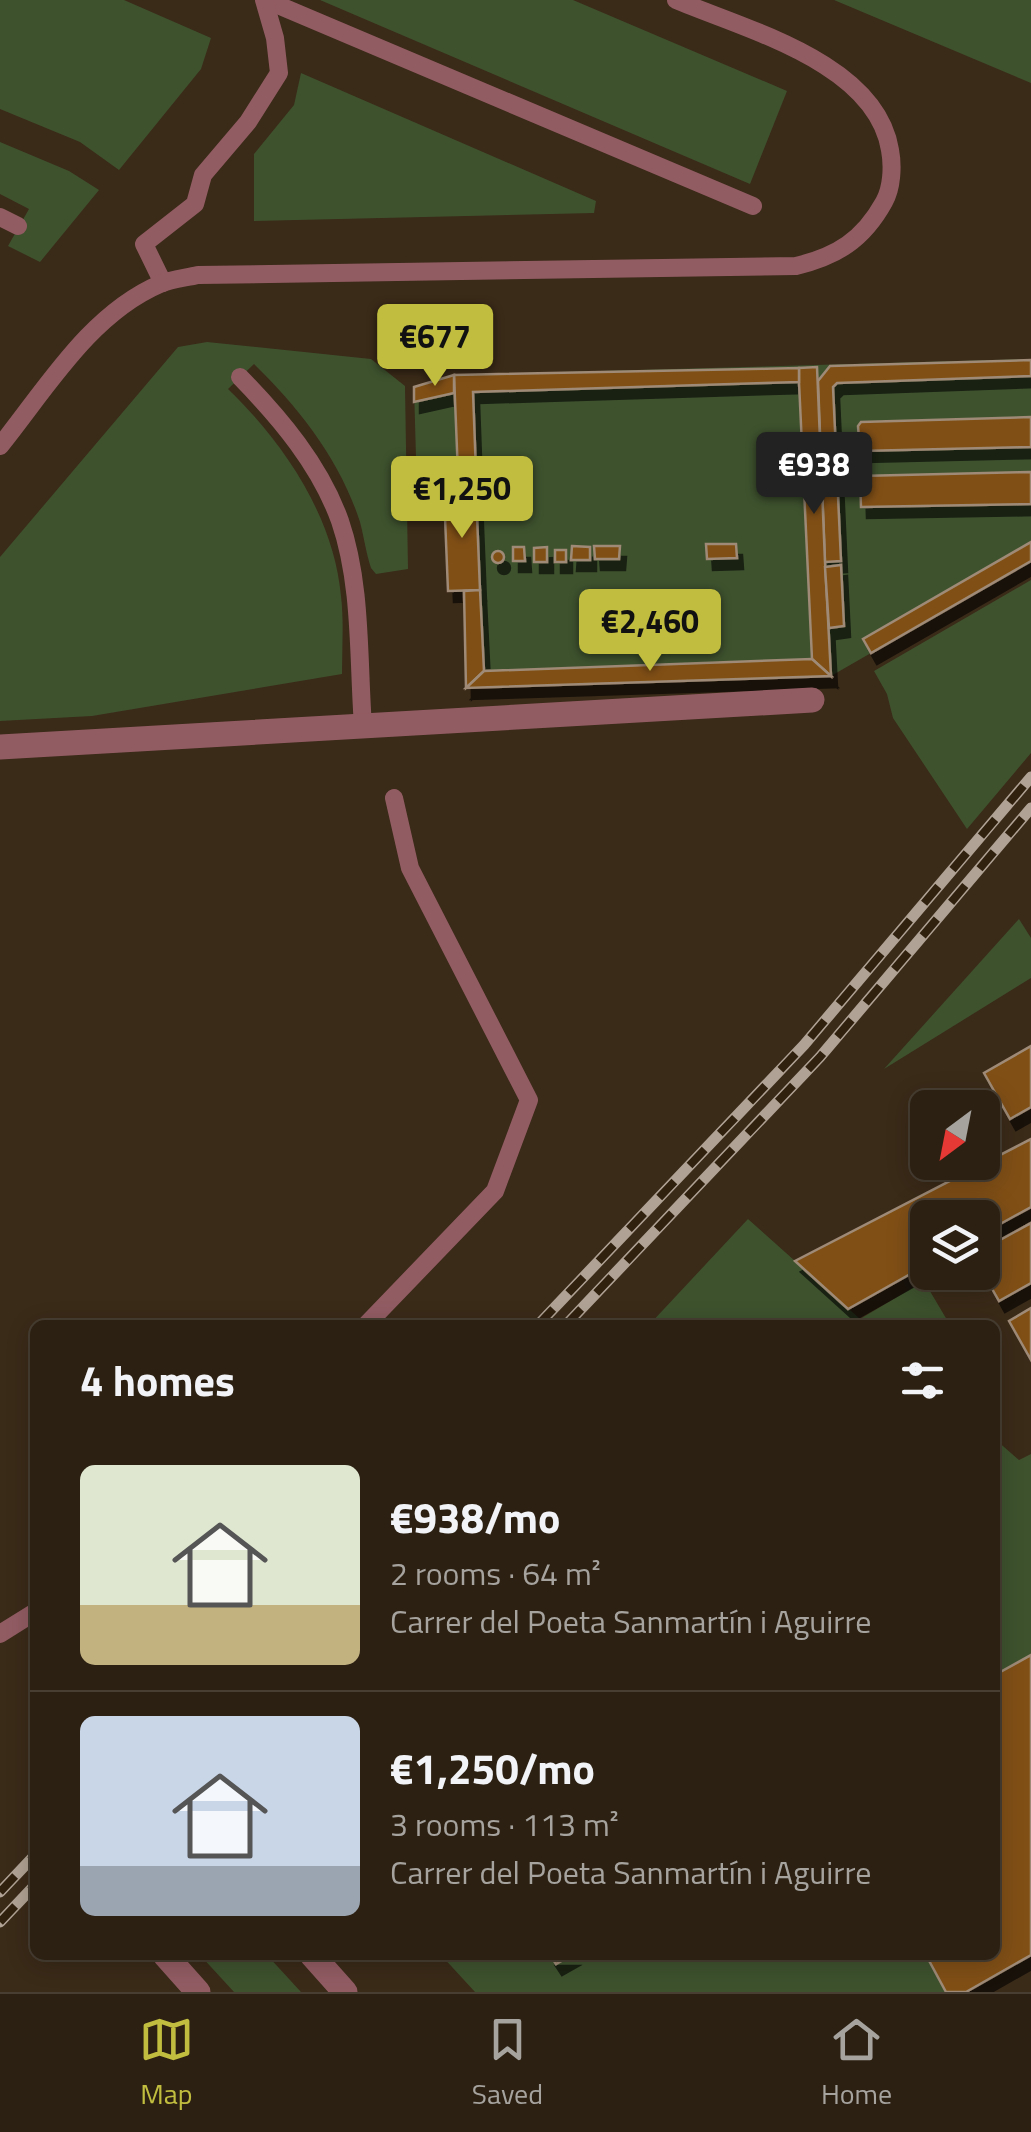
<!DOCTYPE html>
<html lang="en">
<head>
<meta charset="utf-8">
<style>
	:root { --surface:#2c2012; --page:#382d20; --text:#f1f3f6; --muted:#a6a39f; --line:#483e32; --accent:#c1bd3f }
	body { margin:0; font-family:"Titillium Web",sans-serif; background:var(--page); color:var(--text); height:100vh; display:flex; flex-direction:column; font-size:38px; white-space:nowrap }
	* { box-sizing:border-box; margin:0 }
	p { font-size:32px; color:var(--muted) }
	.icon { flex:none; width:55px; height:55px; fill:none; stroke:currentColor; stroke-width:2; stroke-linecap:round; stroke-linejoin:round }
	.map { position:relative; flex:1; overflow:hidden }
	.details { position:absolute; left:30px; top:1320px; width:970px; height:640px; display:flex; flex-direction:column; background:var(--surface); border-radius:15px; box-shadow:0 5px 25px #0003,0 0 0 2px var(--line) }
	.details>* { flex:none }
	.needle { width:65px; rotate:212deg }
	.buttons { position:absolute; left:910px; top:1090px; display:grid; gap:20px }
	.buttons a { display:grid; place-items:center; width:90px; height:90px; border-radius:15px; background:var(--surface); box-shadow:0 5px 25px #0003,0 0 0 2px var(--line); font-size:50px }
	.price { position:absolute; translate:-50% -85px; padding:0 22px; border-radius:10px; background:var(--accent); color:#111; font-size:32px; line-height:65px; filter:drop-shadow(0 2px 5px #0008) }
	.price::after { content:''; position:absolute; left:50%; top:60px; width:30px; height:22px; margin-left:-15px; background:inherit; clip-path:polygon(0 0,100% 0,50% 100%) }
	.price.active { background:#222; color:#fff }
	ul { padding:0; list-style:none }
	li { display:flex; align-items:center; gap:30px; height:250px; padding:0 50px }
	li+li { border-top:2px solid var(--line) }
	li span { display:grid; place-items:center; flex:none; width:280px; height:200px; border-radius:15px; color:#555 }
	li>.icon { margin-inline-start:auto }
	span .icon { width:120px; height:120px; fill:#fffc; stroke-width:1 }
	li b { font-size:42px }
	h2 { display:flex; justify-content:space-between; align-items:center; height:120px; padding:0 50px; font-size:42px }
	.dock { display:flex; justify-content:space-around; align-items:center; height:140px; border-top:2px solid var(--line); background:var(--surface); font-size:28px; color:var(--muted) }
	.dock a { display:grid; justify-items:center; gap:5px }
	.dock .active { color:var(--accent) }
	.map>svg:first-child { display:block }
	.green { fill:#3e522e }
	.building { fill:#805012; stroke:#9e8a76; stroke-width:2.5; filter:url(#shadow) }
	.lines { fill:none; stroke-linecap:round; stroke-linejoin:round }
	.service { stroke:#925c63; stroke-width:18 }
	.minor { stroke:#925c63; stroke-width:25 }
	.tertiary { stroke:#925c63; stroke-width:25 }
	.rail-casing { stroke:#b0a395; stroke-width:11 }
	.rail { stroke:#30200e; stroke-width:8; stroke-dasharray:22; stroke-linecap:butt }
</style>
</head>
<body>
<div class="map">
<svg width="1031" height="1992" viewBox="0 0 1031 1992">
	<defs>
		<filter id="shadow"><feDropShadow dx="6" dy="11" stdDeviation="0" flood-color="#0009"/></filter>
	</defs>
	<rect width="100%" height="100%" fill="#3a2a18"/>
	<!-- green -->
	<g class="green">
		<path d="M0,0h124l87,38 -10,31 -82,101 -39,-28 -80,-33z"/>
		<path d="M320,0h253l214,91 -37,93z"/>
		<path d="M834,0h197v83z"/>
		<path d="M301,73l295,128 -2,12 -340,8v-67l40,-49z"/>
		<path d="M0,142l69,29 30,19 -59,72 -32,-16 21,-37 -29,-15z"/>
		<path d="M207,342l164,17 34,27 3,183 -32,5 -5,-6c-5,-15 -7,-31 -11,-46 -20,-62 -60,-113 -106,-158l-26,25c56,54 106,128 113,207 3,26 1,52 1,78l-250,42 -92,5v-164l178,-210z"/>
		<path d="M1031,359v202l-200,115 -365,12 -2,-96 -16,-1 -4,-98h-27l-3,-106 40,-12z"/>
		<path d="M1031,580v173l-64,76 -74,-111 -6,-24 -13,-23z"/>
		<path d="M1019,919l12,19v40l-147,91z"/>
		<path d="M748,1219l112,100 64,-38 26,44h-301z"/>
		<path d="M995,1439l24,21 12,-6v501l-65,37h-491l-34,-37h554z"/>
		<path d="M200,1955h67l34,37h-67z"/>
	</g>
	<!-- building -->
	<g class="building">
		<path d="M1031,360v16l-194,7 -4,4 8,174 -16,1 -7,-181 12,-15z"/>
		<path d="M817,367l8,195 6,114 -19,-17 -13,-277v-14z"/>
		<path d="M799,368v14l-326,10 3,81 -18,1 -4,-99z"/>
		<path d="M454,375v18l-40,9v-15z"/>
		<path d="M1031,417v30l-171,4 -2,-25 3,-4z"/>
		<path d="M1031,472v32l-170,3 -1,-31z"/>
		<path d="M476,473v18l-59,2 -1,-18z"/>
		<path d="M476,491l4,99 -32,1 -4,-99z"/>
		<path d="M1031,542v19l-160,92 -8,-14z"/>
		<path d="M706,544h30l1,14 -30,1z"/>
		<path d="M572,546l18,1v13h-19z"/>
		<path d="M594,546h26l-1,13h-24z"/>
		<path d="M513,547h11l1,14h-12z"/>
		<path d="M547,547v15h-13v-14z"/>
		<rect x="555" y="550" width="11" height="12"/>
		<circle cx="498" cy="557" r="6"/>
		<path d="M841,565l3,61 -15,2 -4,-61z"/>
		<path d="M480,590l4,81 -18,17 -2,-97z"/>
		<path d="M812,659l19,17 -365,12 18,-17z"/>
		<path d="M1031,1046v61l-21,12 -26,-46z"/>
		<path d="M1031,1139v68l-49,27v-16h-54v46l-80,45 -53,-48z"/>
		<path d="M1031,1223v60l-32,18 -17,-30v-21z"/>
		<path d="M1031,1308v52l-22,-39z"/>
		<path d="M1031,1655v300l-65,37h-20l-20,-37h69v-280z"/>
		<path d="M550,1955h22l-16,9z"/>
	</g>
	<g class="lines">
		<!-- service -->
		<g class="service">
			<path d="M266,0l487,206"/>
			<path d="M0,217l18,9"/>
			<path d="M163,283l-19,-39 51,-40 8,-29 45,-53 31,-49 -4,-35 -11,-38"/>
			<path d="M240,377c40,41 80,88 100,144 22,64 18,137 23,205"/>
			<path d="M0,446c46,-57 90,-132 160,-162 11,-5 25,-6 38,-9l598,-9c41,-10 67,-26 88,-64 8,-14 9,-36 6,-52 -14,-87 -143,-120 -214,-150"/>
			<path d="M366,1325l129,-134 34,-91 -119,-232 -16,-70"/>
			<path d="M0,1634l35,-22"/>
		</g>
		<!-- minor -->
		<path class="minor" d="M0,747l812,-47"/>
		<!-- tertiary -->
		<g class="tertiary">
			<path d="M165,1955l33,37"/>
			<path d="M312,1955l33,37"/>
		</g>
		<!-- rail casing -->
		<g class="rail-casing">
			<g id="rail">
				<path d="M538,1325l266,-280 227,-268"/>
				<path d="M566,1325l254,-268 211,-249"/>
				<path d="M0,1892l35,-37"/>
				<path d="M0,1922l35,-37"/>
			</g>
		</g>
		<!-- rail -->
		<use href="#rail" class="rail"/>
	</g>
</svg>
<div class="buttons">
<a><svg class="needle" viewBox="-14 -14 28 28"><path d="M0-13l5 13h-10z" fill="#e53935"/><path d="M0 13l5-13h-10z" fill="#a6a39f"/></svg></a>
<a><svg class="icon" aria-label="layers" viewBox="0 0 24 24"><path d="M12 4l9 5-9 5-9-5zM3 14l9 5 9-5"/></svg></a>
</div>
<b class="price" style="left:435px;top:389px">€677</b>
<b class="price active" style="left:814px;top:517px">€938</b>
<b class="price" style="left:462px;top:541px">€1,250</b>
<b class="price" style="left:650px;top:674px">€2,460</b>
<section class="details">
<h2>4 homes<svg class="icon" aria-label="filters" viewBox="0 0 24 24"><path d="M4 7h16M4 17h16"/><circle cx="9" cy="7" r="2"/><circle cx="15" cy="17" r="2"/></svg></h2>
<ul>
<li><span style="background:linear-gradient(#dfe7d0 70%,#c2b280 0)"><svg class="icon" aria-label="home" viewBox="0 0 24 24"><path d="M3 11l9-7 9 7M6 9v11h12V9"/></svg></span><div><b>€938/mo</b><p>2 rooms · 64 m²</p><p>Carrer del Poeta Sanmartín i Aguirre</p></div></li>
<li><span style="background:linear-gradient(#c9d6e8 75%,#9aa5b1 0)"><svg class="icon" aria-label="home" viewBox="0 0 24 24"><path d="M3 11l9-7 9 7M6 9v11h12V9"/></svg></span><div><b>€1,250/mo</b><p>3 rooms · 113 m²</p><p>Carrer del Poeta Sanmartín i Aguirre</p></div></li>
</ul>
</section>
</div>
<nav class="dock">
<a class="active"><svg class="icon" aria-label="map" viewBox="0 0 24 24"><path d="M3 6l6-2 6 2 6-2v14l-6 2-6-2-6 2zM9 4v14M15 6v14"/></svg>Map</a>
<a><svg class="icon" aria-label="saved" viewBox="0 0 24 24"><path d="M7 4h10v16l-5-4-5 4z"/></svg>Saved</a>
<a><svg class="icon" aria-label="home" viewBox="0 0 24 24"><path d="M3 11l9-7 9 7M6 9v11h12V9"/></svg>Home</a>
</nav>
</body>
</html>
